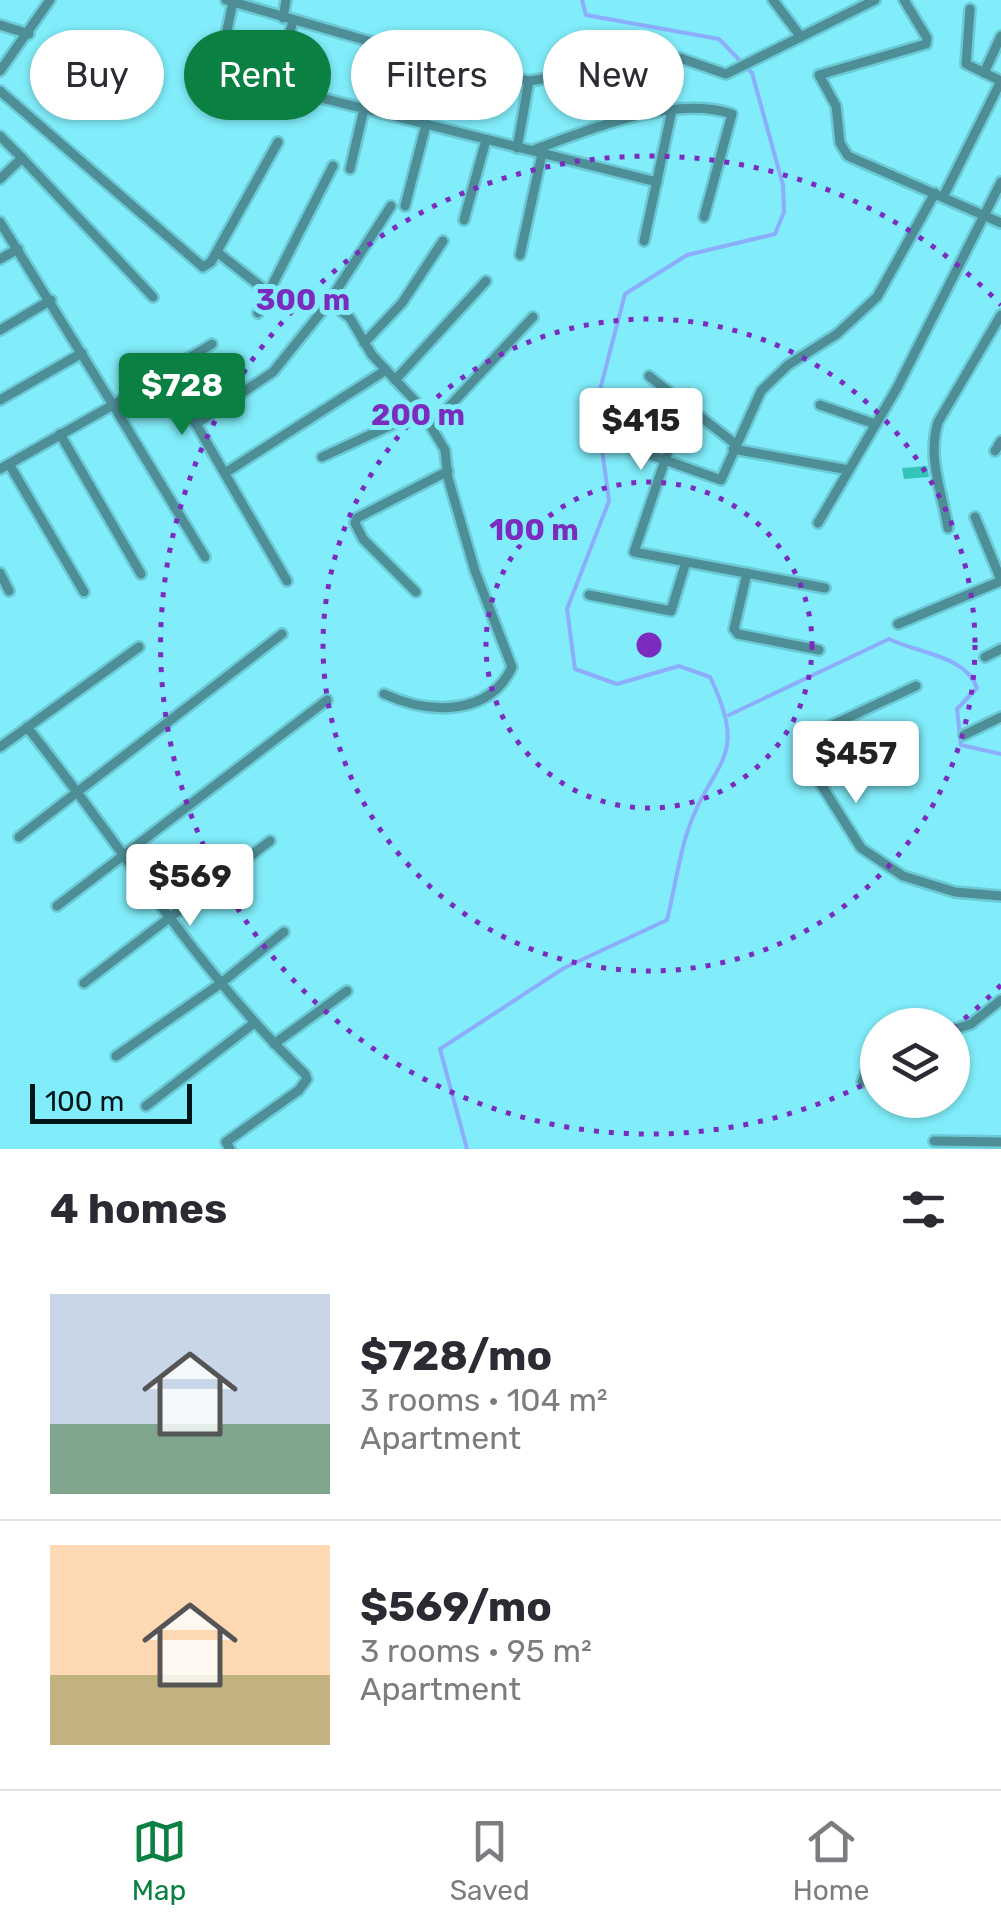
<!DOCTYPE html>
<html lang="en">
<head>
<meta charset="utf-8">
<style>
	:root { --surface:#fff; --page:#f2f2f3; --text:#2b2b33; --muted:#7c7c81; --line:#e1e1e2; --accent:#0b8043 }
	body { margin:0; font-family:Rubik,sans-serif; background:var(--page); color:var(--text); height:100vh; display:flex; flex-direction:column; font-size:38px; white-space:nowrap }
	* { box-sizing:border-box; margin:0 }
	p { font-size:32px; color:var(--muted) }
	.icon { flex:none; width:55px; height:55px; fill:none; stroke:currentColor; stroke-width:2; stroke-linecap:round; stroke-linejoin:round }
	.map { position:relative; height:1149px; overflow:hidden }
	.sheet { display:flex; flex-direction:column; background:var(--surface); flex:1 }
	.sheet>* { flex:none }
	.top-card { position:absolute; left:30px; top:30px; width:942px; height:90px; display:flex; gap:20px }
	.fabs { position:absolute; left:860px; top:1008px; display:grid; gap:20px }
	.fabs a { display:grid; place-items:center; width:110px; height:110px; border-radius:50%; background:var(--surface); box-shadow:0 2px 8px #0004; font-size:50px }
	.scale { position:absolute; left:30px; bottom:25px; width:162px; box-sizing:border-box; padding-left:10px; border:5px solid #001518; border-top:0; font-size:28px; line-height:35px; white-space:nowrap; color:#001518; -webkit-text-stroke:8px #81edfa; paint-order:stroke }
	.price { position:absolute; translate:-50% -85px; padding:0 22px; border-radius:10px; background:#fff; color:#222; font-size:32px; line-height:65px; filter:drop-shadow(0 2px 5px #0008) }
	.price::after { content:''; position:absolute; left:50%; top:60px; width:30px; height:22px; margin-left:-15px; background:inherit; clip-path:polygon(0 0,100% 0,50% 100%) }
	.price.active { background:var(--accent); color:#fff }
	ul { padding:0; list-style:none }
	li { display:flex; align-items:center; gap:30px; height:250px; padding:0 50px }
	li+li { border-top:2px solid var(--line) }
	li span { display:grid; place-items:center; flex:none; width:280px; height:200px; border-radius:0px; color:#555 }
	li>.icon { margin-inline-start:auto }
	span .icon { width:120px; height:120px; fill:#fffc; stroke-width:1 }
	li b { font-size:42px }
	h2 { display:flex; justify-content:space-between; align-items:center; height:120px; padding:0 50px; font-size:42px }
	.chip { padding:0 35px; border-radius:45px; background:var(--surface); box-shadow:0 2px 8px #0004; font-size:35px; line-height:90px }
	.chip.active { background:var(--accent); color:#fff }
	.tab-bar { display:flex; justify-content:space-around; align-items:center; height:140px; border-top:2px solid var(--line); background:var(--surface); font-size:28px; color:var(--muted) }
	.tab-bar a { display:grid; justify-items:center; gap:5px }
	.tab-bar .active { color:var(--accent) }
	.map>svg:first-child { display:block }
	.lines { fill:none; stroke-linecap:round; stroke-linejoin:round }
	.stream { stroke:#8cadfc; stroke-width:4 }
	.building { fill:#34c5b8 }
	.street-casing { stroke:#6ccad6; stroke-width:14 }
	.street { stroke:#4e8f97; stroke-width:9 }
	.ring { fill:none; stroke:#7b2cbf; stroke-width:5; stroke-dasharray:5 10 }
	.centre { fill:#7b2cbf; stroke:#81edfa; stroke-width:5 }
	.ring-label { font-size:30px; text-anchor:middle; font-weight:bold; fill:#7b2cbf; stroke:#81edfa; stroke-width:10; stroke-linejoin:round; paint-order:stroke }
</style>
</head>
<body>
<div class="map">
<svg width="1001" height="1149" viewBox="0 0 1001 1149">
	<rect width="100%" height="100%" fill="#81edfa"/>
	<g class="lines">
		<!-- stream -->
		<g class="stream">
			<path d="M729,715l160,-76c32,15 77,17 88,49l-20,21 4,36 40,9"/>
			<path d="M467,1149l-27,-100 124,-81 103,-48c7,-28 11,-57 19,-84 23,-76 66,-72 24,-159l-31,-11 -62,18 -42,-15 -8,-60 42,-108 -13,-96 29,-111 62,-39 88,-21 9,-22 -1,-27 -31,-112 -33,-34 -133,-24 -4,-15"/>
		</g>
	</g>
	<!-- building -->
	<path class="building" d="M927,466l2,11 -25,2 -2,-11z"/>
	<g class="lines">
		<!-- street casing -->
		<g class="street-casing">
			<g id="street">
				<path d="M226,0l236,68 67,13 151,-23 46,16 149,-74"/>
				<path d="M773,0l28,37"/>
				<path d="M904,0l23,38 -1,6 -107,31 17,31 4,37 8,13 153,67"/>
				<path d="M233,2l-14,66 7,6 431,108"/>
				<path d="M970,9l-4,55 35,17"/>
				<path d="M283,18l3,-18"/>
				<path d="M0,25l29,9"/>
				<path d="M0,71l50,-71"/>
				<path d="M984,73l17,-37"/>
				<path d="M275,87l18,-66"/>
				<path d="M0,91l203,176 8,-5 67,-120"/>
				<path d="M0,136l22,22 -22,21"/>
				<path d="M517,148l12,-67"/>
				<path d="M534,150c53,-20 142,-56 198,-36l-28,103"/>
				<path d="M22,158l131,139"/>
				<path d="M350,169l14,-60"/>
				<path d="M943,197l58,-116"/>
				<path d="M405,206l21,-81"/>
				<path d="M464,220l22,-80"/>
				<path d="M0,222l113,183 52,-33 31,52 77,-52 54,-67 64,-99"/>
				<path d="M644,241l28,-131"/>
				<path d="M217,252l52,41"/>
				<path d="M520,255l22,-101"/>
				<path d="M0,259l18,-10"/>
				<path d="M329,302l21,16 22,37 44,47 29,48 3,28 27,93 37,96c-23,50 -84,47 -128,27"/>
				<path d="M258,313l75,-147"/>
				<path d="M0,330l51,-30"/>
				<path d="M364,343l38,-40 41,-62"/>
				<path d="M165,372l47,-28"/>
				<path d="M649,376l85,67"/>
				<path d="M395,380l91,-99"/>
				<path d="M0,400l82,-47"/>
				<path d="M684,404l-50,148 191,36"/>
				<path d="M820,405l55,19"/>
				<path d="M196,424l91,157"/>
				<path d="M431,426l102,-109"/>
				<path d="M60,434l81,140"/>
				<path d="M614,442l107,38 40,-89 27,-26 49,-31 40,-37 58,-104"/>
				<path d="M733,449l116,21"/>
				<path d="M995,451l6,-10"/>
				<path d="M322,457l100,-46"/>
				<path d="M9,464l75,128"/>
				<path d="M0,469l113,-64 92,152"/>
				<path d="M225,473l161,-103"/>
				<path d="M975,517l26,63"/>
				<path d="M818,523l79,-135 104,-206"/>
				<path d="M948,528c-6,-37 -21,-69 -10,-106l63,-107"/>
				<path d="M0,573l9,18"/>
				<path d="M747,573l-13,56 4,5 81,16"/>
				<path d="M416,592l-53,-53 -8,-16 2,-5 91,-47"/>
				<path d="M589,595l82,16 15,-49"/>
				<path d="M898,624l103,-43"/>
				<path d="M985,657l16,-8"/>
				<path d="M916,686l-99,46 -8,7 1,28 51,81 42,28 52,16 46,4"/>
				<path d="M27,727c93,116 170,244 278,347l2,5 -8,11 -73,52 4,7"/>
				<path d="M964,735l37,-18"/>
				<path d="M0,747l139,-100"/>
				<path d="M19,837l263,-203"/>
				<path d="M57,906l270,-206"/>
				<path d="M84,983l186,-142"/>
				<path d="M952,1030l19,-6 30,-24"/>
				<path d="M274,1044l73,-53"/>
				<path d="M116,1056l104,-72 64,-52"/>
				<path d="M862,1082l16,-40"/>
				<path d="M146,1106l107,-82"/>
				<path d="M934,1141l67,1"/>
			</g>
		</g>
		<!-- street -->
		<use href="#street" class="street"/>
	</g>
	<!-- distance rings -->
	<g class="ring">
		<circle cx="649" cy="645" r="163"/>
		<circle cx="649" cy="645" r="326"/>
		<path d="M1001 985A489 489 0 0 1 953 1028M875 1079A489 489 0 1 1 1001 305"/>
	</g>
	<circle cx="649" cy="645" r="15" class="centre"/>
	<g class="ring-label">
		<text x="303" y="310">300 m</text>
		<text x="418" y="425">200 m</text>
		<text x="534" y="540">100 m</text>
	</g>
</svg>
<div class="fabs">
<a><svg class="icon" aria-label="layers" viewBox="0 0 24 24"><path d="M12 4l9 5-9 5-9-5zM3 14l9 5 9-5"/></svg></a>
</div>
<div class="scale">100 m</div>
<b class="price active" style="left:182px;top:438px">$728</b>
<b class="price" style="left:641px;top:473px">$415</b>
<b class="price" style="left:856px;top:806px">$457</b>
<b class="price" style="left:190px;top:929px">$569</b>
<div class="top-card">
<a class="chip">Buy</a>
<a class="chip active">Rent</a>
<a class="chip">Filters</a>
<a class="chip">New</a>
</div>
</div>
<section class="sheet">
<h2>4 homes<svg class="icon" aria-label="filters" viewBox="0 0 24 24"><path d="M4 7h16M4 17h16"/><circle cx="9" cy="7" r="2"/><circle cx="15" cy="17" r="2"/></svg></h2>
<ul>
<li><span style="background:linear-gradient(#c9d6e8 65%,#7fa58c 0)"><svg class="icon" aria-label="home" viewBox="0 0 24 24"><path d="M3 11l9-7 9 7M6 9v11h12V9"/></svg></span><div><b>$728/mo</b><p>3 rooms · 104 m²</p><p>Apartment</p></div></li>
<li><span style="background:linear-gradient(#ffd9b3 65%,#c2b280 0)"><svg class="icon" aria-label="home" viewBox="0 0 24 24"><path d="M3 11l9-7 9 7M6 9v11h12V9"/></svg></span><div><b>$569/mo</b><p>3 rooms · 95 m²</p><p>Apartment</p></div></li>
</ul>
</section>
<nav class="tab-bar">
<a class="active"><svg class="icon" aria-label="map" viewBox="0 0 24 24"><path d="M3 6l6-2 6 2 6-2v14l-6 2-6-2-6 2zM9 4v14M15 6v14"/></svg>Map</a>
<a><svg class="icon" aria-label="saved" viewBox="0 0 24 24"><path d="M7 4h10v16l-5-4-5 4z"/></svg>Saved</a>
<a><svg class="icon" aria-label="home" viewBox="0 0 24 24"><path d="M3 11l9-7 9 7M6 9v11h12V9"/></svg>Home</a>
</nav>
</body>
</html>
